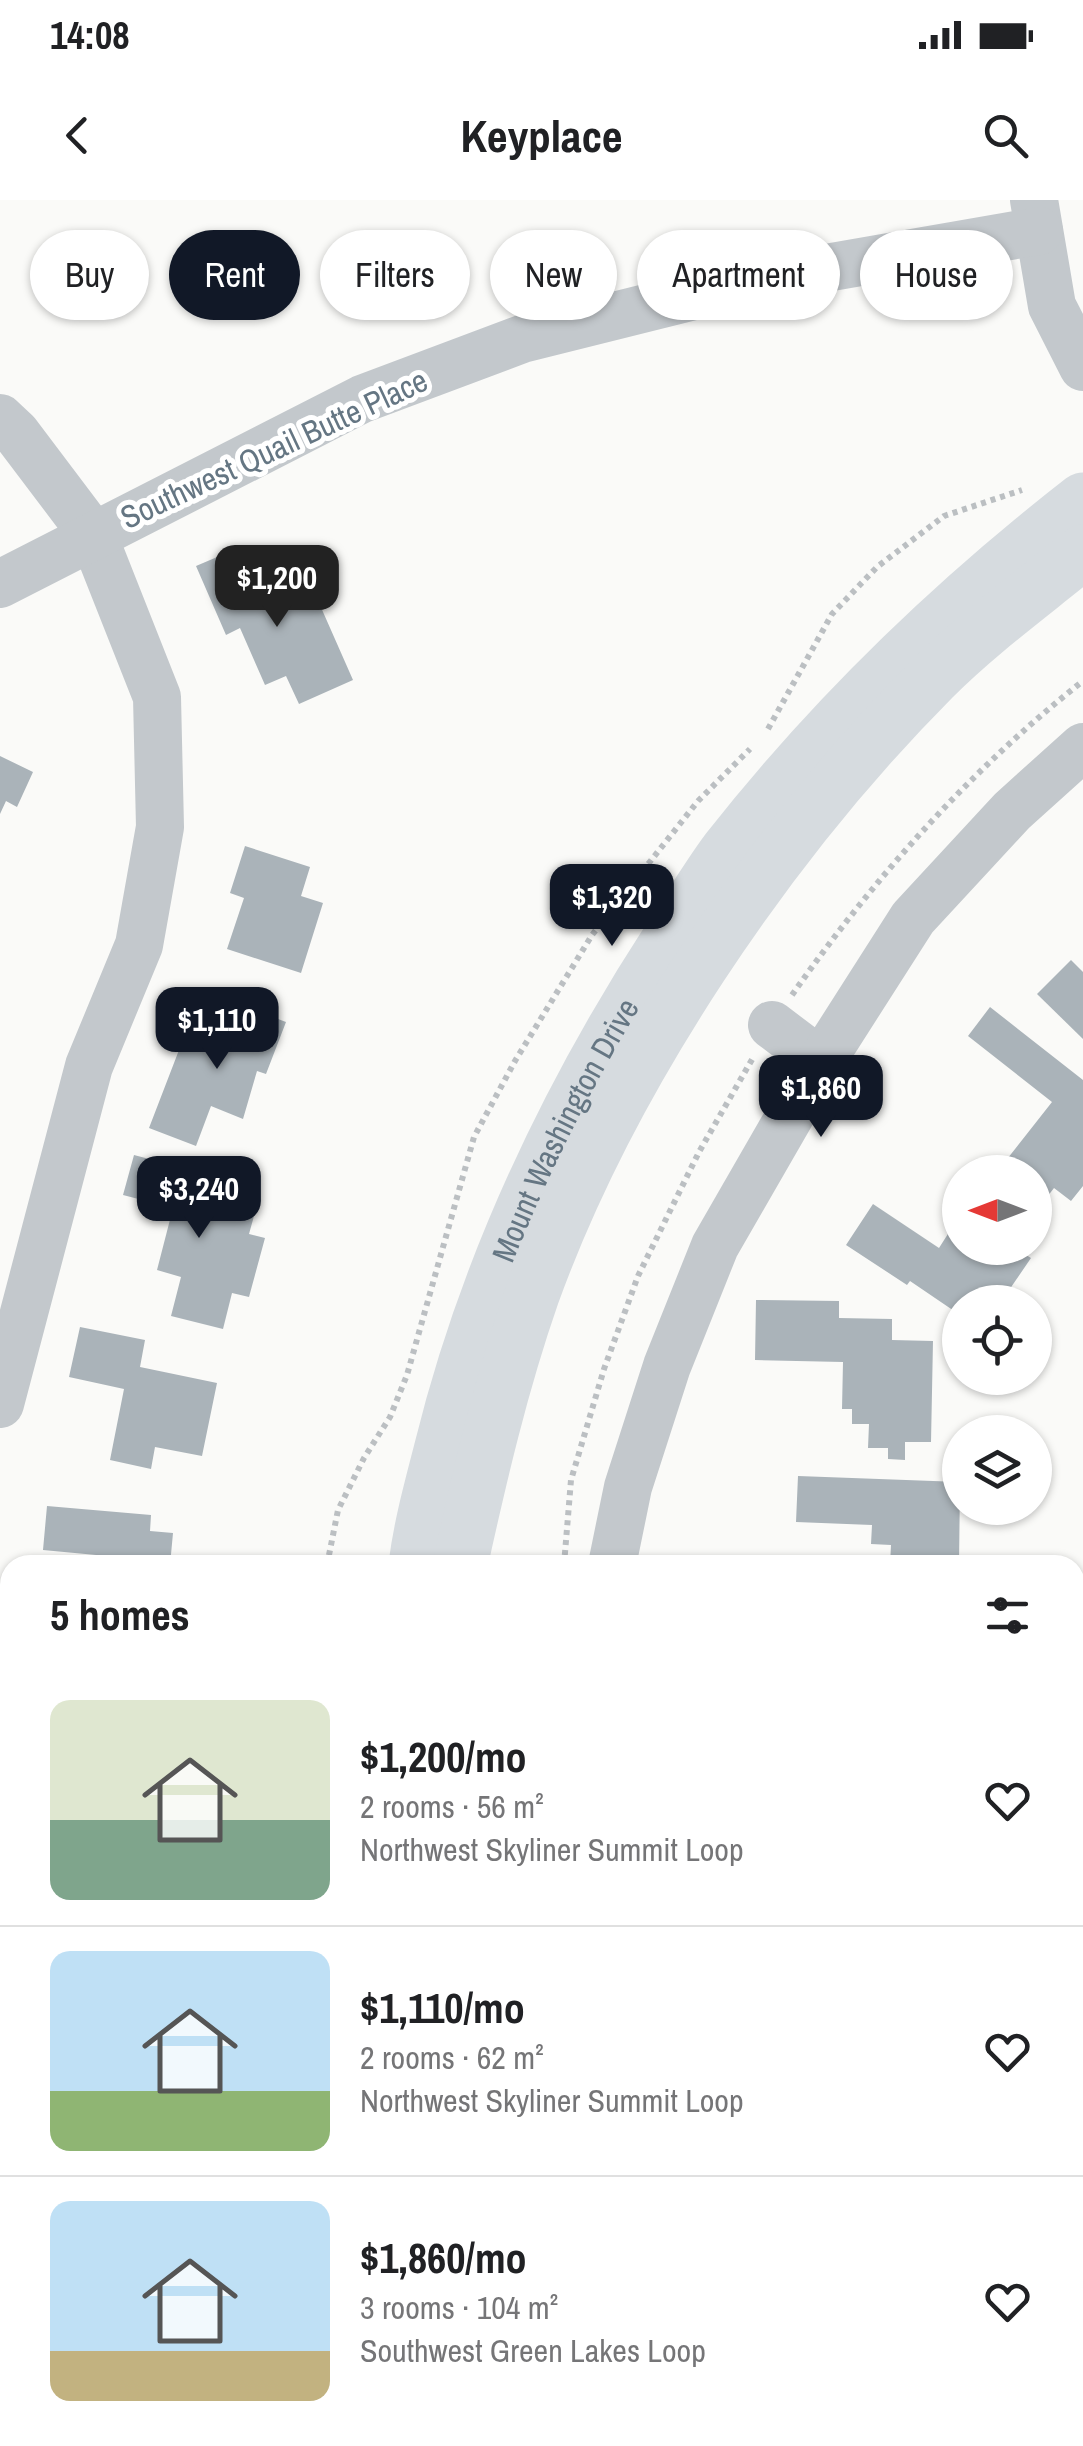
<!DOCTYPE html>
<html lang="en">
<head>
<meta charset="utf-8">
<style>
	:root { --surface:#fff; --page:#f6f6f6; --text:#202124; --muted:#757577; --line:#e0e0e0; --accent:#111827 }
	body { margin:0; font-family:"Archivo Narrow",sans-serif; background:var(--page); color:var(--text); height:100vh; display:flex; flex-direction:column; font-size:38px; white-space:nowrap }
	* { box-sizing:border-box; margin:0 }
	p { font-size:32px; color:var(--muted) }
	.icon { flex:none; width:55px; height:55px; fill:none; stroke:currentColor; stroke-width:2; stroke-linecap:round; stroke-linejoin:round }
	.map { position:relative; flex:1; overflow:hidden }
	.side { position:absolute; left:0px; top:1355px; width:1085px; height:892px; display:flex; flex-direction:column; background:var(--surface); border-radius:30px 30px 0 0; box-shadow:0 2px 8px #0004 }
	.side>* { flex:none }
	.top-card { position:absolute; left:30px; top:30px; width:1025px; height:90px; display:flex; gap:20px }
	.needle { width:65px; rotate:270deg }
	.buttons { position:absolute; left:942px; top:955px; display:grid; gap:20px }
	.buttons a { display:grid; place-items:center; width:110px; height:110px; border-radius:50%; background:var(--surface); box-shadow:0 2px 8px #0004; font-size:50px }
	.price { position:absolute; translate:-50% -85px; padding:0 22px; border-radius:20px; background:var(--accent); color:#fff; font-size:32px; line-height:65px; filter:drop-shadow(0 2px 5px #0008) }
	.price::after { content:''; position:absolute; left:50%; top:60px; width:30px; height:22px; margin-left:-15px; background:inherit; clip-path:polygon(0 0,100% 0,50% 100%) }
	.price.current { background:#222; color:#fff }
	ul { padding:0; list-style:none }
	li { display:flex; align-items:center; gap:30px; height:250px; padding:0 50px }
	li+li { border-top:2px solid var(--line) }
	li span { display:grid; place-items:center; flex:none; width:280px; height:200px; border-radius:20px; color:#555 }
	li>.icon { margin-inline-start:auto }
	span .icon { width:120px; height:120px; fill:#fffc; stroke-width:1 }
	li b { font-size:42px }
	h2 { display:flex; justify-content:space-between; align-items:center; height:120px; padding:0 50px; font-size:42px }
	.pill { padding:0 35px; border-radius:45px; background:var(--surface); box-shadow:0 2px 8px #0004; font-size:35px; line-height:90px }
	.pill.current { background:var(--accent); color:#fff }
	.status { display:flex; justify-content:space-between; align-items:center; height:70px; padding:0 50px; background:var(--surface); direction:ltr }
	.status svg { height:28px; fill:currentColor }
	header { display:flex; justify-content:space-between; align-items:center; height:130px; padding:0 50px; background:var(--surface); font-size:45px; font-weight:700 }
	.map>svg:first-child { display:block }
	.building { fill:#aab3b9 }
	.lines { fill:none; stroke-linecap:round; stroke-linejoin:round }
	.path { stroke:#bbbfc2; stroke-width:6; stroke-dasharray:5 5; stroke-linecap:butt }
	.minor { stroke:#c3c8cc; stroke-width:48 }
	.major { stroke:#d6dbdf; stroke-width:55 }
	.labels { text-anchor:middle; stroke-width:10; stroke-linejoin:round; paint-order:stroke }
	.street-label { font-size:32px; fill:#657683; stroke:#fff }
</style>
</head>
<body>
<div class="status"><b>14:08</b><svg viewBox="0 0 49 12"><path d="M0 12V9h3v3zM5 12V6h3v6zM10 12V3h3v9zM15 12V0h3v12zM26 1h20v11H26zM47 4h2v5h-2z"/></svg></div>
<header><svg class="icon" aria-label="back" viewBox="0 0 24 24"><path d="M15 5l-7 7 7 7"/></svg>Keyplace<svg class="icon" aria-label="search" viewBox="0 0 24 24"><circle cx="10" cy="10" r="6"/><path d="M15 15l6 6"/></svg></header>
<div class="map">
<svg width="1083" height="2246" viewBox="0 0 1083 2246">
	<rect width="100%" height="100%" fill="#fafaf8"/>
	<!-- building -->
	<g class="building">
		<path d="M236,349l26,60 50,-22 41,93 -54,24 -13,-28 -21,9 -25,-57 -14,7 -30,-69z"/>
		<path d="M0,556l33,16 -16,35 -11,-6 -6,13z"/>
		<path d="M245,646l65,21 -9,29 22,7 -22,70 -74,-24 17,-51 -14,-5z"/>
		<path d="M1071,760l12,12v67l-46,-45z"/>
		<path d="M225,799l61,23 -20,52 -9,-3 -14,48 -32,-13 -15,40 -47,-18 35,-91 23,9z"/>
		<path d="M990,807l93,73v106l-12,15 -17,-13 -10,13 -9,-6v-23h-28l-7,-4 52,-66 -84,-66z"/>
		<path d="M134,955l68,18 -4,13 22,6 -4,14 38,10 -5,18 16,4 -16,59 -17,-4 -9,36 -52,-13 10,-39 -24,-7 16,-62 -50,-13z"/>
		<path d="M873,1004l66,44 21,-33v33h55l16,10 -30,44h-13l-10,-6 -4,6h-14v13l-50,-34 -3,4 -61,-40z"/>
		<path d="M756,1100l83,1v17l53,1v21l41,1 -2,101h-26v18l-17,-1v-11h-20l1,-24h-17v-15h-10l1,-47 -88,-2z"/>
		<path d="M80,1127l65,13 -5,27 77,16 -15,73 -47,-9 -4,22 -41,-9 14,-71 -55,-12z"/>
		<path d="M798,1276l162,6 -1,83h-69l1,-20 -20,-1 1,-19 -76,-3z"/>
		<path d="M47,1306l104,9 -1,16 23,2 -3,32h-75l1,-10 -53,-5z"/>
		<rect x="93" y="2238" width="88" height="8"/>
		<rect x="870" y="2238" width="61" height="8"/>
	</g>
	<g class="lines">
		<!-- path -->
		<g class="path">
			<path d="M768,529l64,-115 45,-47 67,-51 78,-26"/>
			<path d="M792,795c82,-117 179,-226 291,-314"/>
			<path d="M327,1365l11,-55 26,-52 26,-41 17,-42 67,-238 41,-76 77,-126 106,-134 52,-52"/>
			<path d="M564,1365l7,-85 33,-111 34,-93 61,-124 55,-96"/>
			<path d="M1075,1422l8,-44"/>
			<path d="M1025,2238l3,8"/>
		</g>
		<!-- minor -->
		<g class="minor">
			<path d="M1034,0l18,106 31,61"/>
			<path d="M0,218l16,15 77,102 64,162 3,130 -21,118 -50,121 -89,338"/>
			<path d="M0,384l362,-185 160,-60 240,-60 277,-48"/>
			<path d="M772,825l49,37"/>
			<path d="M612,1365l16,-78 39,-121 48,-120 106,-184 92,-144 99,-107 71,-64"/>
			<path d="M0,1740l10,29"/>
			<path d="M0,2075h10"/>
			<path d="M40,2238v8"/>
			<path d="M566,2246v-8"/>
		</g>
		<!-- major -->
		<g class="major">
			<path id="s1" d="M416,1365c5,-40 16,-79 26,-118 45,-182 126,-352 228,-509 19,-29 37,-60 58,-88 103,-131 224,-248 355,-350"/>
			<path d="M460,1365c20,-91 41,-181 72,-270 79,-219 237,-452 401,-617 46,-46 100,-85 150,-126"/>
			<path d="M378,2246l1,-8"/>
			<path d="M422,2246v-8"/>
		</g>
	</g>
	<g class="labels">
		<!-- street labels -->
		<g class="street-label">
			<text transform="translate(274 249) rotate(-25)" y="11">Southwest Quail Butte Place</text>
			<text dy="11" stroke="none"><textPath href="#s1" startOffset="462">Mount Washington Drive</textPath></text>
		</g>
	</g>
</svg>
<div class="buttons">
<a><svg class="needle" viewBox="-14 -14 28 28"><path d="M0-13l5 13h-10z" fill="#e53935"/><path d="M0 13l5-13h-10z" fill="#757577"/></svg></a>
<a><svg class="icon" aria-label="locate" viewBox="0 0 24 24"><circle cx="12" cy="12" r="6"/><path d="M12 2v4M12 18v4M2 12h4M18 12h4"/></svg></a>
<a><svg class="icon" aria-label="layers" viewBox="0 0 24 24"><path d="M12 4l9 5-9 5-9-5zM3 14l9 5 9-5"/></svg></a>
</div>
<b class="price current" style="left:277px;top:430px">$1,200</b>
<b class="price" style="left:612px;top:749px">$1,320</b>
<b class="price" style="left:217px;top:872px">$1,110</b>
<b class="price" style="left:821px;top:940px">$1,860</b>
<b class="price" style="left:199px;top:1041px">$3,240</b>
<div class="top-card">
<a class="pill">Buy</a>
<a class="pill current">Rent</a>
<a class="pill">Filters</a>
<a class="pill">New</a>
<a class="pill">Apartment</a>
<a class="pill">House</a>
</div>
<section class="side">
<h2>5 homes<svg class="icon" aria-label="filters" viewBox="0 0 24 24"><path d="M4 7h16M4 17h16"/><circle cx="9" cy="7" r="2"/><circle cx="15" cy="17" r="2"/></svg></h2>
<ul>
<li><span style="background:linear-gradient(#dfe7d0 60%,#7fa58c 0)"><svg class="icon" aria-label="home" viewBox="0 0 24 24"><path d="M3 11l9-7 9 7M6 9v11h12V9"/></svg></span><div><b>$1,200/mo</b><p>2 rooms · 56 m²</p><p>Northwest Skyliner Summit Loop</p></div><svg class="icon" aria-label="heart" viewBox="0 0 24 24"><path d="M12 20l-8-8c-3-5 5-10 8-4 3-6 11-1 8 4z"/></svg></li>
<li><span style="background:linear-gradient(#bfe0f5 70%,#8fb573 0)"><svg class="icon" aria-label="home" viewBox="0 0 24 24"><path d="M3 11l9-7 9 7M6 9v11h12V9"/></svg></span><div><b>$1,110/mo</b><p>2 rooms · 62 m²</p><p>Northwest Skyliner Summit Loop</p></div><svg class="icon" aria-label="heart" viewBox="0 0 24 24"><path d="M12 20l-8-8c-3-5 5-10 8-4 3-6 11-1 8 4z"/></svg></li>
<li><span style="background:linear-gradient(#bfe0f5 75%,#c2b280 0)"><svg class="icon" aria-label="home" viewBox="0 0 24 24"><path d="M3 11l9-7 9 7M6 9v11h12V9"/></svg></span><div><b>$1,860/mo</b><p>3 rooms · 104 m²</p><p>Southwest Green Lakes Loop</p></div><svg class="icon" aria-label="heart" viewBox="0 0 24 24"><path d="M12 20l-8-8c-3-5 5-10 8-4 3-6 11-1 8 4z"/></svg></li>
</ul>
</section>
</div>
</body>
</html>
